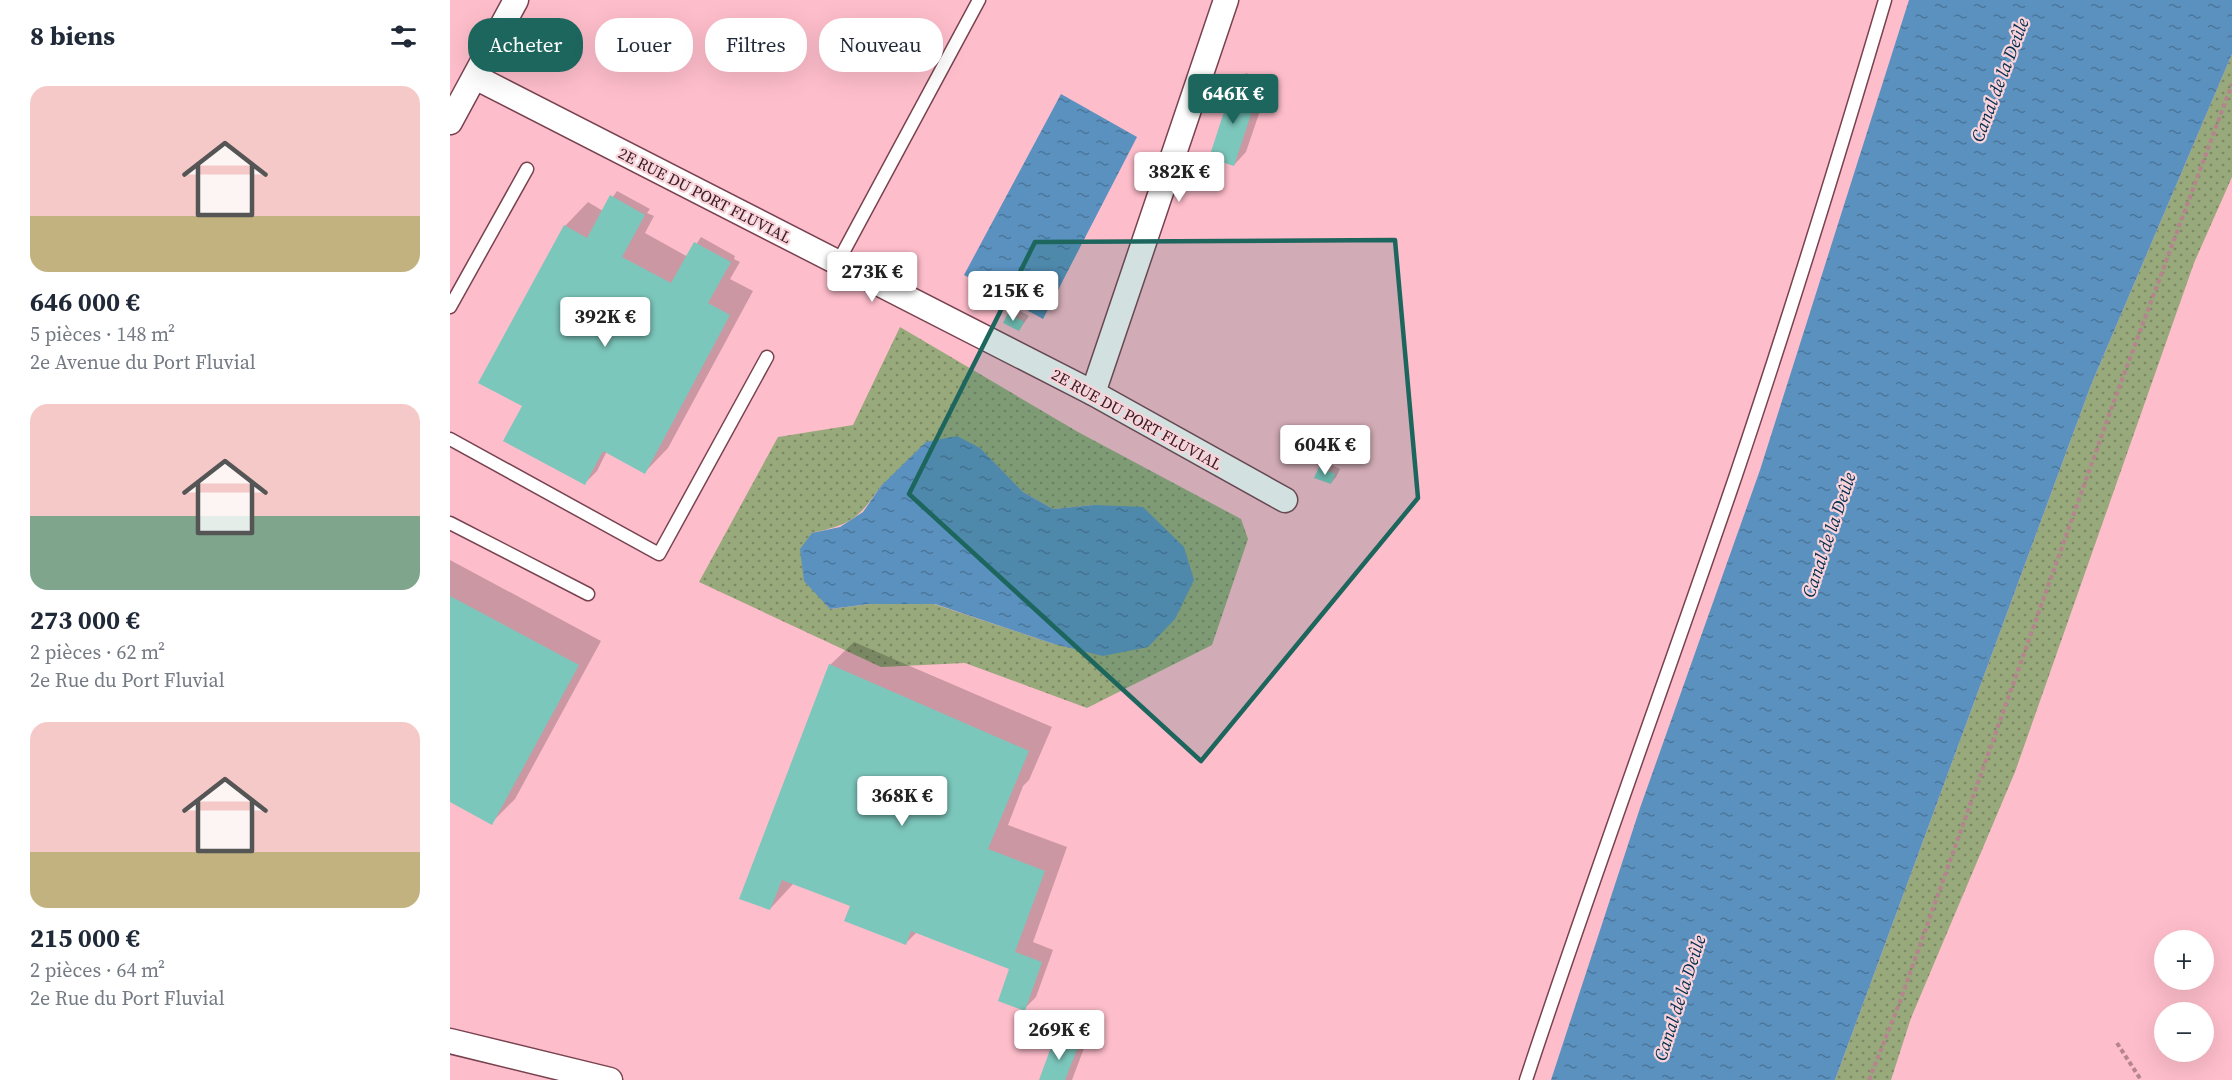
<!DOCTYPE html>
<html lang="fr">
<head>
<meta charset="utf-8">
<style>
	:root { --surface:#fff; --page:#f2f2f3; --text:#1f2937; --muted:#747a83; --accent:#1c665e }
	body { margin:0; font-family:"Source Serif 4",serif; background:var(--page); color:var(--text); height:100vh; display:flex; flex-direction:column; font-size:22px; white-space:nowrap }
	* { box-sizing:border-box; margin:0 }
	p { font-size:20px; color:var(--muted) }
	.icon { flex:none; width:33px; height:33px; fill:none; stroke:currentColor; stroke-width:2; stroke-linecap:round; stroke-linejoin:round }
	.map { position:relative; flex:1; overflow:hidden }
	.side { display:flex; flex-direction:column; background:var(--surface); width:450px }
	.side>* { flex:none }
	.top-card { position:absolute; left:18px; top:18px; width:570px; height:54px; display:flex; gap:12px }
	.buttons { position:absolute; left:1704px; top:930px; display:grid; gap:12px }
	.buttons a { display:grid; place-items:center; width:60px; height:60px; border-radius:50%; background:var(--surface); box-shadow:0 6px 24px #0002; font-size:30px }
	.price { position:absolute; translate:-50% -51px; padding:0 14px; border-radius:6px; background:#fff; color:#222; font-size:20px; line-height:39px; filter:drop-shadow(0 2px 3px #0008) }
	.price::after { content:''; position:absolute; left:50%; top:36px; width:18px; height:14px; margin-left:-9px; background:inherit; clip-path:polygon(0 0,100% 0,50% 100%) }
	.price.current { background:var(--accent); color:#fff }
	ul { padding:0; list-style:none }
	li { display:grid; align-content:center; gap:12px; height:318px; padding:0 30px }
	li span { display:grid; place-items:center; height:186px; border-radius:18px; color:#555 }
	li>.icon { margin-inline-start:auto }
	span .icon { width:108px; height:108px; fill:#fffc; stroke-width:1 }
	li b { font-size:26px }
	h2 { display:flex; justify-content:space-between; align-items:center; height:72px; padding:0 30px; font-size:26px }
	.chip { padding:0 21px; border-radius:24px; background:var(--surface); box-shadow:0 6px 24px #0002; font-size:21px; line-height:54px }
	.chip.current { background:var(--accent); color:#fff }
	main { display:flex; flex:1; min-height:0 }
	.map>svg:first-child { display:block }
	.grass { fill:url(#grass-dots); fill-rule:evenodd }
	.water { fill:url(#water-ripples) }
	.shadow { fill:#0003 }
	.building { fill:#7cc7bc }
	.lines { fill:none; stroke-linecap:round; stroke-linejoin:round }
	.service-casing { stroke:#784250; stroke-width:15 }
	.minor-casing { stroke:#784250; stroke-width:27 }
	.path { stroke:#b6848f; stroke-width:4; stroke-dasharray:4.5 3; stroke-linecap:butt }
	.service { stroke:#fff; stroke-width:12 }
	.minor { stroke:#fff; stroke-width:24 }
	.marked { fill:#1c665e; fill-opacity:0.2; stroke:#1c665e; stroke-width:4.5; stroke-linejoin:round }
	.labels { text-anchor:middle; stroke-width:4.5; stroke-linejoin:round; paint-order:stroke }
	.street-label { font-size:16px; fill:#392026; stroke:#fad2da }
	.water-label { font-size:18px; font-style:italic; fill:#002e4d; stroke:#fad2da }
</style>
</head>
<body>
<main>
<section class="side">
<h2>8 biens<svg class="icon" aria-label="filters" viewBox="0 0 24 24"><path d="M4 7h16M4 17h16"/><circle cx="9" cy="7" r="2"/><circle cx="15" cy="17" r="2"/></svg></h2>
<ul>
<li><span style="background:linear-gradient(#f6c9c9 70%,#c2b280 0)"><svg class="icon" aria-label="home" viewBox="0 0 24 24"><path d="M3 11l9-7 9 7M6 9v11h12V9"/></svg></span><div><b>646 000 €</b><p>5 pièces · 148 m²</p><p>2e Avenue du Port Fluvial</p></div></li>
<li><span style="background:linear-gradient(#f6c9c9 60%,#7fa58c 0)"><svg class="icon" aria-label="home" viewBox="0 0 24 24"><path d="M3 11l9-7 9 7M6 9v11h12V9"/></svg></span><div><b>273 000 €</b><p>2 pièces · 62 m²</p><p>2e Rue du Port Fluvial</p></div></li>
<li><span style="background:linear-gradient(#f6c9c9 70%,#c2b280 0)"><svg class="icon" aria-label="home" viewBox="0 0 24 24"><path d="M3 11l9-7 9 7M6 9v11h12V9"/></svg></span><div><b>215 000 €</b><p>2 pièces · 64 m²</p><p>2e Rue du Port Fluvial</p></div></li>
</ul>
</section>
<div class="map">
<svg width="1782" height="1080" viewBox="0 0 1782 1080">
	<defs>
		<pattern id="grass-dots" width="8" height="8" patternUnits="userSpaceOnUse" patternTransform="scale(1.5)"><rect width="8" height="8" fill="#98a97c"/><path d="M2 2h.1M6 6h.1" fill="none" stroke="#7d8965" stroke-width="1.8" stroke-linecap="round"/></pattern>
		<pattern id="water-ripples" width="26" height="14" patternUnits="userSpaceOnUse" patternTransform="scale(1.5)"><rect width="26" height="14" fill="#5a91bf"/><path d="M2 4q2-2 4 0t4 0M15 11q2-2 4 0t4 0" fill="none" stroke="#4b769b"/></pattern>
	</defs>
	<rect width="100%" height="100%" fill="#febdcb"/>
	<!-- grass -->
	<g class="grass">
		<path d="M1782,54v123l-38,86 -179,509 -104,246 -20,62h-56l256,-695z"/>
		<path d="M450,327l178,105 163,87 7,20 -36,106 -125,63 -122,-45 -84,4 -182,-85 79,-145 75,-12zM553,473l20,19 30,17 41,-4 -40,139 -120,-40h-65l-39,5 -18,-76c40,-9 46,-14 69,-47z"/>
	</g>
	<!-- water -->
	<g class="water">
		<path d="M1459,0h323v54l-141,331 -256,695h-284l89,-272 120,-338z"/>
		<path d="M611,94l76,43 -94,182 -79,-44z"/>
		<path d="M507,436l23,12 43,44 30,17 41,-4 49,2 41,40 10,33 -19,39 -27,28 -45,9 -49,-12 -119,-40h-66l-39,5 -26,-28 -4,-32 12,-16 28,-6 23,-15 18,-26 45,-44z"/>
	</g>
	<!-- shadow -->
	<g class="shadow">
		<path d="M796,73l24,8 -24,71 -12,13v-80z"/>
		<path d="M167,191l33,18 -3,4 7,3 -9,17 43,24 13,-20 34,19 -1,3 6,3 -10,17 23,12 -85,157 -23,24 -38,-21 -10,20 -12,12 -61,-77 41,-180 23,-24 15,9z"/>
		<path d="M565,308l14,8 -10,14 -9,-16z"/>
		<path d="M876,462l14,7 -4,8 -5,6 -11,-15z"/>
		<path d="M0,560l151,81 -86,158 -24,24 -41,-23z"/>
		<path d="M404,642l198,85 -23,53 -6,6 -15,39 59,22 -34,95 20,8 -17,47 -12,12 -11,-46 -96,-31 -11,11 -54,-38 -58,-22 -24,26 60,-244z"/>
		<path d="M618,1027l21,8 -17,45h-31l15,-40z"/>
	</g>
	<!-- building -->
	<g class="building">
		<path d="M783,84l25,9 -24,73 -25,-8z"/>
		<path d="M160,195l35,20 -23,42 49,26 23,-41 37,20 -23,41 22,12 -85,159 -42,-23 -18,34 -82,-44 19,-35 -44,-23 86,-158 23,13z"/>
		<path d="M558,313l16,9 -5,9 -16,-8z"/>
		<path d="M869,467l16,7 -4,10 -17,-6z"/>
		<path d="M0,596l129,69 -87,160 -42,-23z"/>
		<path d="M379,664l200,87 -41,98 57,22 -30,81 27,10 -17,49 -27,-10 11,-32 -98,-38 -5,14 -62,-24 6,-15 -68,-26 -12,30 -31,-11z"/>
		<path d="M604,1039l24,8 -13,33h-26z"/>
	</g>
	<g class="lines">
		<!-- service casing -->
		<g class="service-casing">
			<g id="service">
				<path d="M388,262l141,-262"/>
				<path d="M0,307l77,-138"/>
				<path d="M0,439l209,115 108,-197"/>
				<path d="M0,523l138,71"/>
				<path d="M1076,1080c67,-203 141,-403 210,-605 53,-157 102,-316 149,-475"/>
			</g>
		</g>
		<!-- minor casing -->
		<g class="minor-casing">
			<g id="minor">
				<path d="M25,77l618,316 192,107"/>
				<path d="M0,122l66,-122"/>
				<path d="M643,393l133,-393"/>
				<path d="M0,1041l160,39"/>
			</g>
		</g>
		<!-- path -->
		<g class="path">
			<path d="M1667,1043l24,37"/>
			<path d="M1419,1080l30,-76 214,-600 119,-320"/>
		</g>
		<!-- service -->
		<use href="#service" class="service"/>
		<!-- minor -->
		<use href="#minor" class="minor"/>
	</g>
	<!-- marked area -->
	<path class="marked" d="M945,240l23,258 -217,263 -292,-267 126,-252z"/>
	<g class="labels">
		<!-- street labels -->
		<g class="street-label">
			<text transform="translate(255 195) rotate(27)" y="6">2E RUE DU PORT FLUVIAL</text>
			<text transform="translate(687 419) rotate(29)" y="6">2E RUE DU PORT FLUVIAL</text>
		</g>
		<!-- water labels -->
		<g class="water-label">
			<text transform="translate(1550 80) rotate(-69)" y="6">Canal de la Deûle</text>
			<text transform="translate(1379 535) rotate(-71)" y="6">Canal de la Deûle</text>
			<text transform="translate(1230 998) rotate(-72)" y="6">Canal de la Deûle</text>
		</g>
	</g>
</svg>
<div class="buttons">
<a>+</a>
<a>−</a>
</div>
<b class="price current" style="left:783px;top:125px">646K €</b>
<b class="price" style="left:729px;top:203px">382K €</b>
<b class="price" style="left:422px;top:303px">273K €</b>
<b class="price" style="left:563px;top:322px">215K €</b>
<b class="price" style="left:155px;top:348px">392K €</b>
<b class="price" style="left:875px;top:476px">604K €</b>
<b class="price" style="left:452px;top:827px">368K €</b>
<b class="price" style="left:609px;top:1061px">269K €</b>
<div class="top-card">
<a class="chip current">Acheter</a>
<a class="chip">Louer</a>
<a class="chip">Filtres</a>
<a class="chip">Nouveau</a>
</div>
</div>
</main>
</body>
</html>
